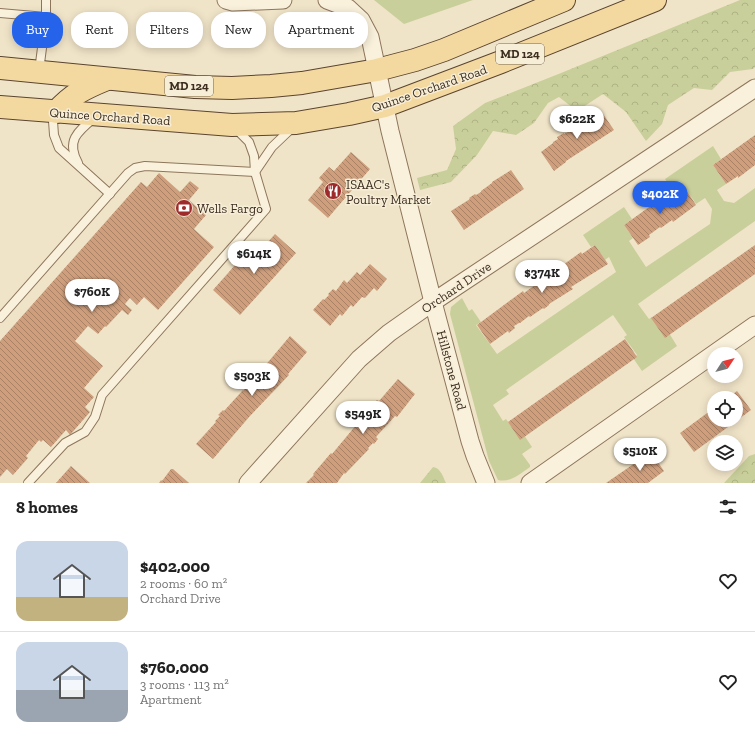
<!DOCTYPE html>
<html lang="en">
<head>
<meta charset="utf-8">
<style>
	:root { --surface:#fff; --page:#f6f6f6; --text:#222; --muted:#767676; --line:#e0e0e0; --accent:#2563eb }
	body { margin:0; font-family:"Zilla Slab",serif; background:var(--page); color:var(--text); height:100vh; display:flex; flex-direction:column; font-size:15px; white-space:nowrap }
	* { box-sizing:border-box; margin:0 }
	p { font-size:13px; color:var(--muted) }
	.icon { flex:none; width:22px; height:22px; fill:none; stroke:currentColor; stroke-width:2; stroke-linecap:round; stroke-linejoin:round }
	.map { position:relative; height:483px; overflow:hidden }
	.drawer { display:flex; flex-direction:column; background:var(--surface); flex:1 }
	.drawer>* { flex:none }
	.banner { position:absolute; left:12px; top:12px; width:400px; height:36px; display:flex; gap:8px }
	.needle { width:26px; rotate:54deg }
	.buttons { position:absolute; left:707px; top:347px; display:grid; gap:8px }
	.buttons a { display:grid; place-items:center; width:36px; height:36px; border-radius:50%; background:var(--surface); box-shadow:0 2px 10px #0003; font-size:20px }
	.price { position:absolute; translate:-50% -34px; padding:0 9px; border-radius:14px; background:#fff; color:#222; font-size:13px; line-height:26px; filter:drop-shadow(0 1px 2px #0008) }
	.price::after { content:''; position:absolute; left:50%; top:24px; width:12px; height:9px; margin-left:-6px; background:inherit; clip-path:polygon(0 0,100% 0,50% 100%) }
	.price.active { background:var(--accent); color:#fff }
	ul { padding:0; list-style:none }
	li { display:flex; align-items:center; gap:12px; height:100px; padding:0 16px }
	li+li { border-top:1px solid var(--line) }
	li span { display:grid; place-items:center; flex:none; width:112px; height:80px; border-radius:12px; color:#555 }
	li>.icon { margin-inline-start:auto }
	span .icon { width:48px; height:48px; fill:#fffc; stroke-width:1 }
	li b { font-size:17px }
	h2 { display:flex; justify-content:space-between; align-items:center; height:48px; padding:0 16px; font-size:17px }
	.pill { padding:0 14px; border-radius:16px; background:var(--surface); box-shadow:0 2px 10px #0003; font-size:14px; line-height:36px }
	.pill.active { background:var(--accent); color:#fff }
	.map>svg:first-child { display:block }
	.green { fill:#c9cf9b }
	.forest { fill:url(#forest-crowns) }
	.building { fill:url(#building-back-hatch) }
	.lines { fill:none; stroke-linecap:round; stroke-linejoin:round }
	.service-casing { stroke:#8d765c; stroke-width:10 }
	.minor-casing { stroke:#8d765c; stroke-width:19 }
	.primary-casing { stroke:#5b4430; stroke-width:24 }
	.service { stroke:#faf1dc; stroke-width:8 }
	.minor { stroke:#faf1dc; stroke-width:17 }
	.primary { stroke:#f3d9a0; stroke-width:22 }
	.labels { text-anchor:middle; stroke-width:3; stroke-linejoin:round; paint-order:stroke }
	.shield { fill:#f7eed8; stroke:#756857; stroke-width:1 }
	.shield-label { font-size:12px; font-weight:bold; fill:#3d2e20 }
	.street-label { font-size:13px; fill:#3d2e20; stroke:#f7eed8 }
	.poi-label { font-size:13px; fill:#3d2e20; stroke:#f7eed8; text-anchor:start }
</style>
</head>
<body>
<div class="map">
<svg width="755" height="483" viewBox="0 0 755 483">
	<defs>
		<pattern id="forest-crowns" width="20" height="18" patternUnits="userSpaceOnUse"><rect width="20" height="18" fill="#c9cf9b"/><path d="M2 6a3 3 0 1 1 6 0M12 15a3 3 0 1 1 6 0" fill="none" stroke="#aeb285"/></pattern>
		<pattern id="building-back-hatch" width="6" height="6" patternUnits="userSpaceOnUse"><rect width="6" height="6" fill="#cf9f7d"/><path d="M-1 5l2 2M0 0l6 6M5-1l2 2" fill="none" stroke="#a98266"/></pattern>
	</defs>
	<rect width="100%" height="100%" fill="#f0e4c8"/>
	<!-- green -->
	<g class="green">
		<path d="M374,0h99l-69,24z"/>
		<path d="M713,146l8,13 -8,6 13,19 -9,6 7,11 10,2 21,-15v33l-117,83 11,15 3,-2 13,19 4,-3 8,13 -35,25 -9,-13 4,-3 -13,-18 3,-2 -14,-20 -107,75 3,4 -16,11 10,16 3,-2 13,18 5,-2 8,12 -10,7 8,11v2c-10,7 -20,16 -32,13l-9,-19 -5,-19 -34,-128 1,-7 11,-9 7,13 3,-2 9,13 -5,3 21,29 119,-82 -7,-15 -4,3 -10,-15 -4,2 -8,-12 41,-28 8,12 -8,6 9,13 -4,3 17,26 64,-43 2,-15 -7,-11 -9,6 -13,-19 -9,6 -9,-12z"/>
	</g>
	<!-- forest -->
	<g class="forest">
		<path d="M740,0h15v67l-2,2 -23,3 -18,18 -18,-2 -26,17 -6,19 -16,17 -20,-29 -23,-18 -26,17 -18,-14 -11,6 -14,20 -18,12 -23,-4 -16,24 -26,27 -31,8 -3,-12 30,-8 9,-21 -3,-23 32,-23 76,-30z"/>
		<path d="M755,454v29h-31l25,-27z"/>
		<path d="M433,467c8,1 10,10 13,16h-26z"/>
	</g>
	<!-- building -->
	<g class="building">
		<path d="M601,111l13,19 -48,31v1l-12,9 -13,-19 12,-9v-1l5,-3 -1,-2 7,-4v1l6,-3 -1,-1 6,-5 1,2 11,-9 1,1z"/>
		<path d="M755,135v30l-17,13v-2l-12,8 -13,-19z"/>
		<path d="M351,152l19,17 -42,49 -20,-18 15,-18 -4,-4 10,-11 5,4z"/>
		<path d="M511,170l13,19 -60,41 -13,-19 19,-12 -1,-1 6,-4 1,1 5,-3v-1l11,-8v-1z"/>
		<path d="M159,173l21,19 10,-11 9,7 -10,12 17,15 -12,14 20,18 -56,63 -14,-13 -7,8 -7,-7 -5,6 7,6 -4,5 -6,-5 -16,17 -1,-1 -7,8 -10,-8 -13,15 28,25 -19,22 10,9 -9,10 5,5 -20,23 -4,-5 -15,17 -8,-7 -2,2 -2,-2 -13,16 2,2 -15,17 -6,-6 -7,8v-136l141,-159 6,5z"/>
		<path d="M683,185l13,20 -23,17 -1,-2 -11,8 -1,-1 -11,8 1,2 -12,8 -14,-20 35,-25v2z"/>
		<path d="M275,234l21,19 -56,62 -27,-25 31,-35 7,6z"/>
		<path d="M595,245l13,19 -37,23 2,2 -24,15v1l-5,4 -1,-1 -13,9 -1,-1 -9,7h-1l-5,3 1,2 -6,5 -1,-2 -18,13 -13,-19 46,-34 1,2 57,-41 1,2z"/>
		<path d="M755,245v29l-90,64 -14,-20z"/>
		<path d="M370,264l17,15 -10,12 -3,-3 -9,10 -3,-1 -9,10 -2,-2 -9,11 -2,-2 -10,12 -17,-16 10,-11 1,1 5,-5 -1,-1 5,-5 3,2 8,-11 3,3 10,-11 3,3z"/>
		<path d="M290,336l17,16 -19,22 1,1 -39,41 -37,43 -17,-15 20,-22 -1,-1 5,-5 -2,-1 5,-5 1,1 19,-21v1l9,-12 1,1z"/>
		<path d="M625,339l12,18 -117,83 -12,-18z"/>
		<path d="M398,379l17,15 -18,23 -2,-1 -19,21 2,2 -4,5 -1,-1 -5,5 1,1 -24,25 -1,-1 -7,10h-31l8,-8 -1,-1 18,-21 1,1 45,-54 2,1z"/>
		<path d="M737,391l14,19 -57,42 -14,-19 34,-25v12h22v-22h-8z"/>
		<path d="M651,452l13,19 -16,12h-42z"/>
		<path d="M71,466l19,17h-34z"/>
		<path d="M171,469h2l16,14h-30l2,-3 1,1z"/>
	</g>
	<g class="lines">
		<!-- service casing -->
		<g class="service-casing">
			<g id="service">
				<path d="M0,13l46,4"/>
				<path d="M39,71l7,-54v-17"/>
				<path d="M56,113l-3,8 1,14 5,13 51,46"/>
				<path d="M78,163c-12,-22 -1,-31 16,-45"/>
				<path d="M255,172l17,-25 21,-20"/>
				<path d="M0,318l128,-145 7,-5 10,-2 110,6"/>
				<path d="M28,483l37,-40 20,-11 10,-15 7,-22 164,-186 -11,-37 -1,-16 -5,-14 -14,-14"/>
			</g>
		</g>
		<!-- minor casing -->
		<g class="minor-casing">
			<g id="minor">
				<path d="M226,0l7,2 50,-2"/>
				<path d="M327,0l21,8 13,12 9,17 20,94 43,171 37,139 5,15 11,27"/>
				<path d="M248,483l111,-124 30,-26 44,-31 322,-214"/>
				<path d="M530,483l225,-158"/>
			</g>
		</g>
		<!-- primary casing -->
		<g class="primary-casing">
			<g id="primary">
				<path d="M0,68l195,19 37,1 39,-2 31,-3 75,-13 38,-10 29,-10 120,-50"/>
				<path d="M0,107l232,18 64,-2 53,-9 36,-8 116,-44 154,-62"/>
				<path d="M56,112c16,-18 29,-24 51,-33"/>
			</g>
		</g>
		<!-- service -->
		<use href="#service" class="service"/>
		<!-- minor -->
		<use href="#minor" class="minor"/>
		<!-- primary -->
		<use href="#primary" class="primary"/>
	</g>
	<!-- icons -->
	<defs>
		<g id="restaurant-disc" transform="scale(0.9)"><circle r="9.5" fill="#9e2a2b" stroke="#f7eed8"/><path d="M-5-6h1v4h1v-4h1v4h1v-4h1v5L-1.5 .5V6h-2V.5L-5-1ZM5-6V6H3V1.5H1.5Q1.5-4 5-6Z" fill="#fff"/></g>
		<g id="bank-disc" transform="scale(0.9)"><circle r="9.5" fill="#9e2a2b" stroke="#f7eed8"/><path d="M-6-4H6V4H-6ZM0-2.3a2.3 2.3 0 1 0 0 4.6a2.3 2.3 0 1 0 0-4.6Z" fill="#fff"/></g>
	</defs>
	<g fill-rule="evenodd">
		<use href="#restaurant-disc" x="333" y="191"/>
		<use href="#bank-disc" x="184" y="208"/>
	</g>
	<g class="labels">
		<!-- shield labels -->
		<g class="shield">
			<rect x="496" y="44" width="48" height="20" rx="3"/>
			<rect x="165" y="76" width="48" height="20" rx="3"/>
		</g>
		<g class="shield-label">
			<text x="520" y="58">MD 124</text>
			<text x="189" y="90">MD 124</text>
		</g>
		<!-- street labels -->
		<g class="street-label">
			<text transform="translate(429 88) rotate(-19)" y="5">Quince Orchard Road</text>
			<text transform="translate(110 116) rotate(4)" y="5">Quince Orchard Road</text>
			<text transform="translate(456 287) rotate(-34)" y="5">Orchard Drive</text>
			<text transform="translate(452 370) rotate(75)" y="5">Hillstone Road</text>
		</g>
		<!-- poi labels -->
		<g class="poi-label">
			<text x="346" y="189">ISAAC's<tspan x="346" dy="15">Poultry Market</tspan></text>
			<text x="197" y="213">Wells Fargo</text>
		</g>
	</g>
</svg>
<div class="buttons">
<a><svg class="needle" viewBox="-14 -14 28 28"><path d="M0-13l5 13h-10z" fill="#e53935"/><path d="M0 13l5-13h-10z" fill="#767676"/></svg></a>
<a><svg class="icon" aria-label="locate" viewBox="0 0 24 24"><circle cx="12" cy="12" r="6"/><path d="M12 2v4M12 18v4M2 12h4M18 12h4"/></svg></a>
<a><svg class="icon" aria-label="layers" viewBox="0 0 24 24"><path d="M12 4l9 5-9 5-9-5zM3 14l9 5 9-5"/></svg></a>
</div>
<b class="price" style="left:577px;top:140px">$622K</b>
<b class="price active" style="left:660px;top:215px">$402K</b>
<b class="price" style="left:254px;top:275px">$614K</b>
<b class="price" style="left:542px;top:294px">$374K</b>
<b class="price" style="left:92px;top:313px">$760K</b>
<b class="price" style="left:252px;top:397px">$503K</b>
<b class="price" style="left:363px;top:435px">$549K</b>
<b class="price" style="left:640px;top:472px">$510K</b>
<div class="banner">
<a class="pill active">Buy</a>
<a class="pill">Rent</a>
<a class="pill">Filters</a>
<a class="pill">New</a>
<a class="pill">Apartment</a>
</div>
</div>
<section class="drawer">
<h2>8 homes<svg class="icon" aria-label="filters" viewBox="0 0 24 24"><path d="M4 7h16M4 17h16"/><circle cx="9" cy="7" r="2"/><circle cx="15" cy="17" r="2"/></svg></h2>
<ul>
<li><span style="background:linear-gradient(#c9d6e8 70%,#c2b280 0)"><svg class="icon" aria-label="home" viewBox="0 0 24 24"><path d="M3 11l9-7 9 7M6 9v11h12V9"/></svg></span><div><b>$402,000</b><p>2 rooms · 60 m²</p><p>Orchard Drive</p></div><svg class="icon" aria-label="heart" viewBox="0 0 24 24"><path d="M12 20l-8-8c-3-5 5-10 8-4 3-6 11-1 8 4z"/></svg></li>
<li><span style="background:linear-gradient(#c9d6e8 60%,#9aa5b1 0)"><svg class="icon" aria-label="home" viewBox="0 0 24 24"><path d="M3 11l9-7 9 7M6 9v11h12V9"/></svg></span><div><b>$760,000</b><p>3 rooms · 113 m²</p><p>Apartment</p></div><svg class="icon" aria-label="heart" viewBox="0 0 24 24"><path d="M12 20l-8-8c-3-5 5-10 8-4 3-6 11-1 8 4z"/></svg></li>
</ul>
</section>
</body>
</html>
